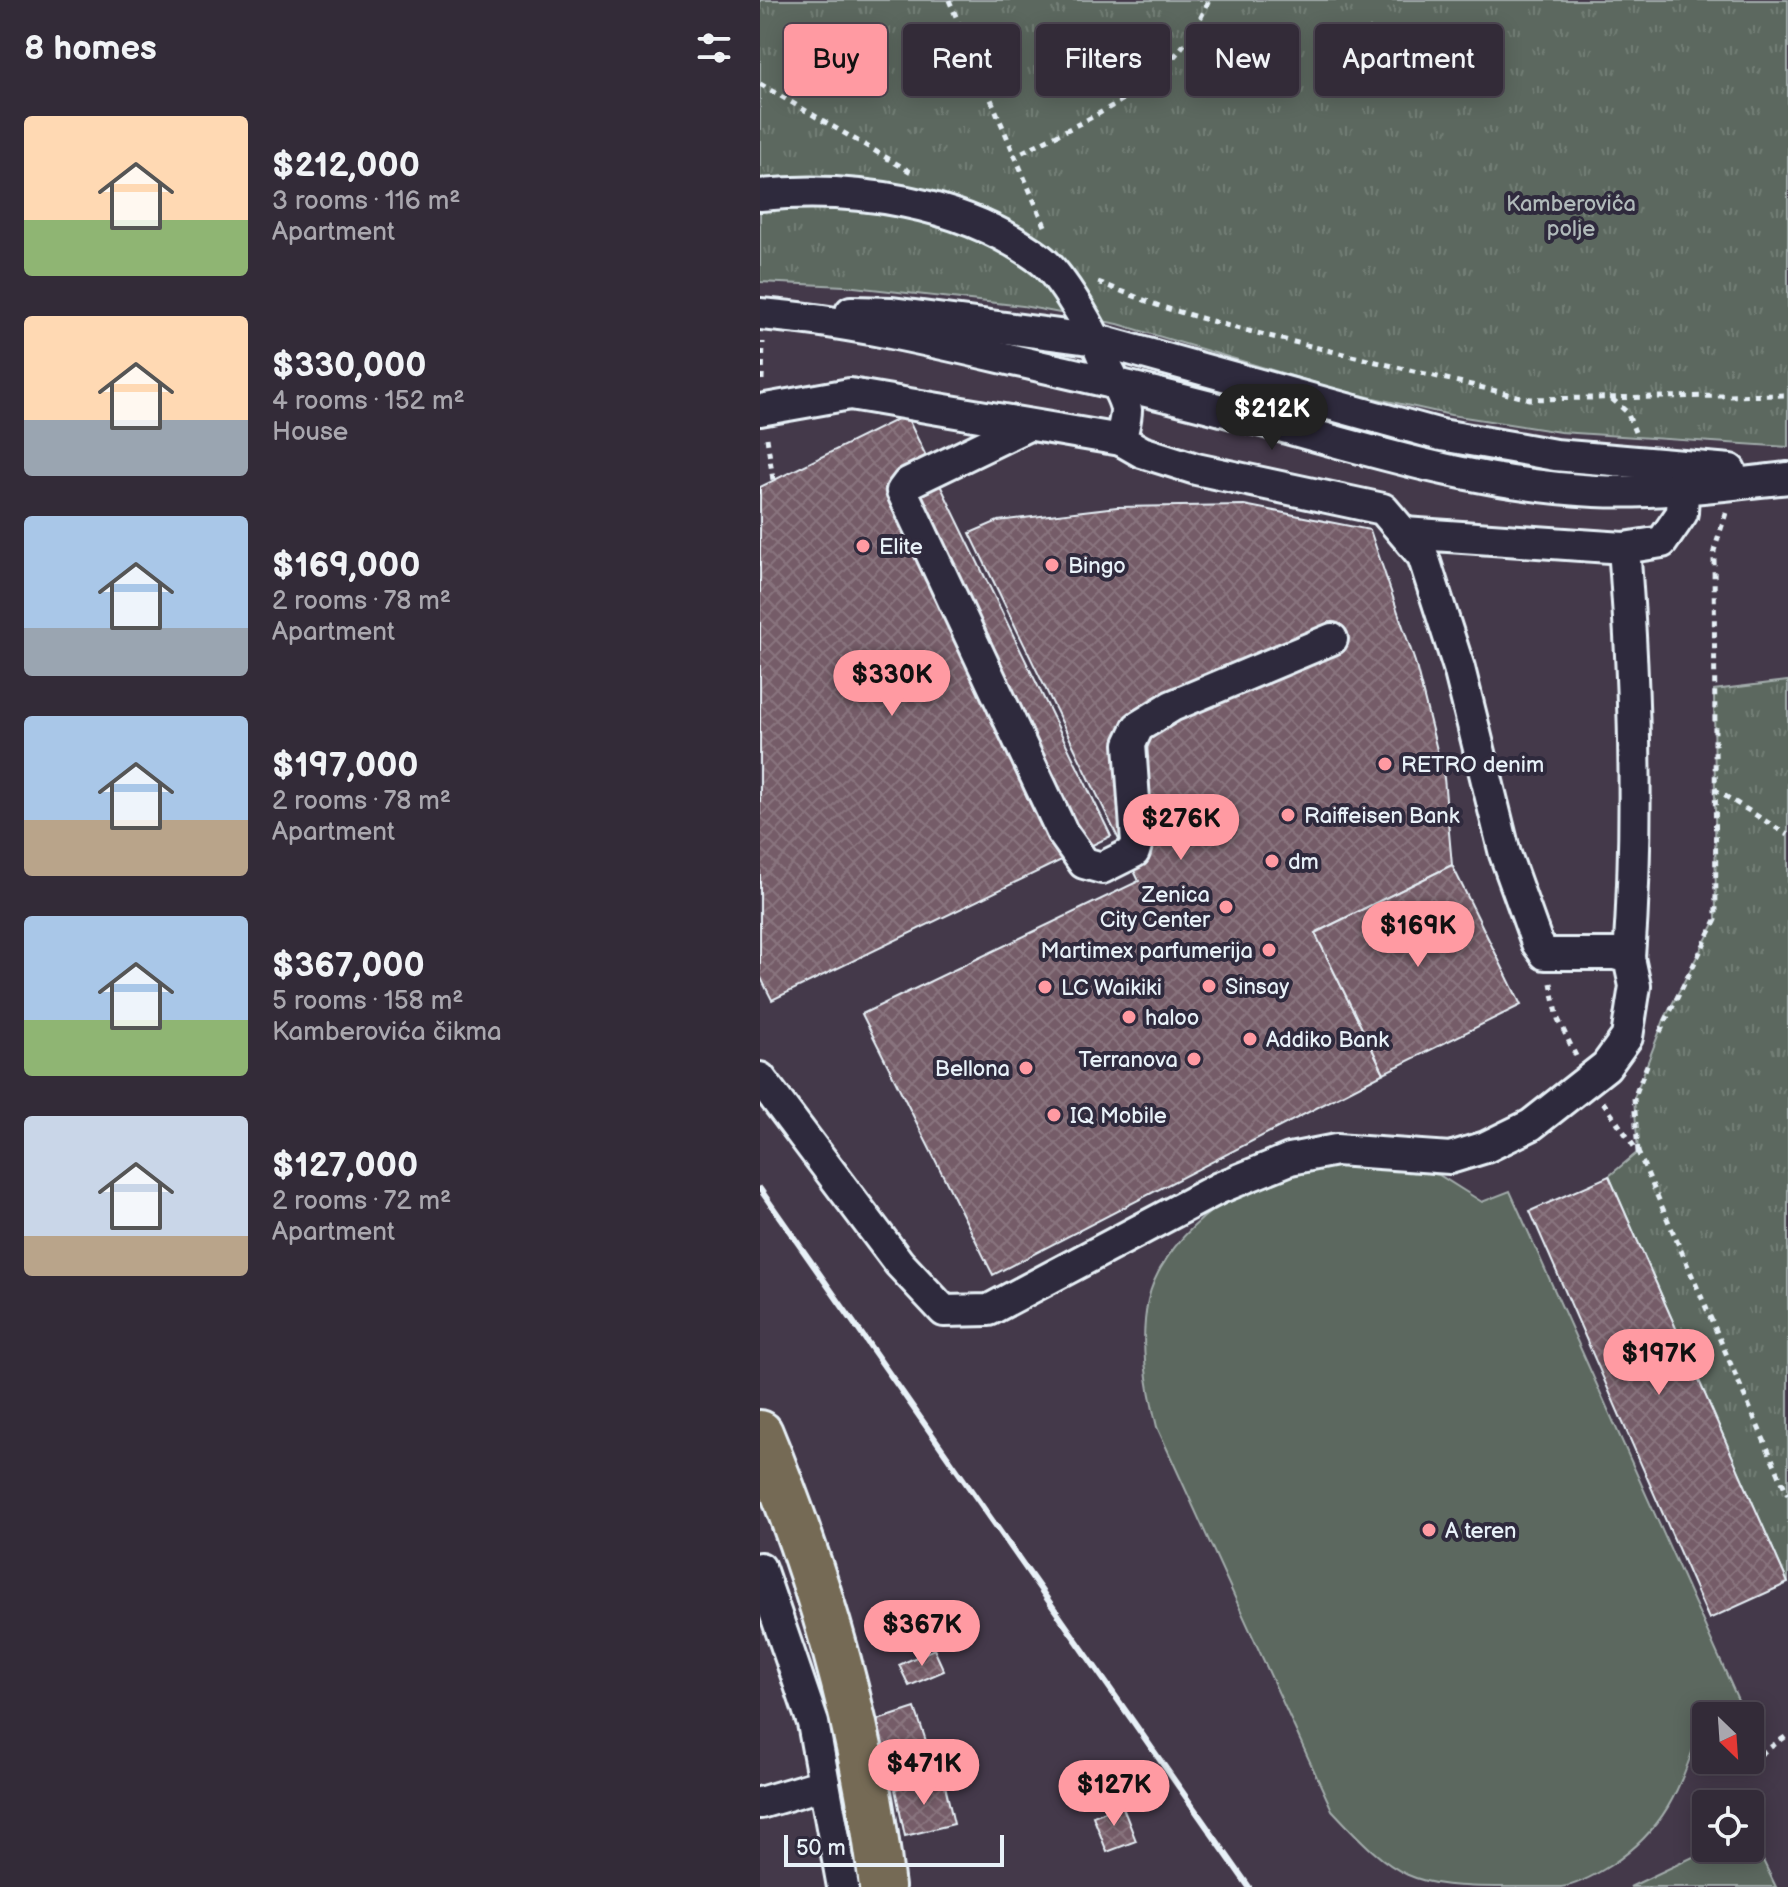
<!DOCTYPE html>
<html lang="en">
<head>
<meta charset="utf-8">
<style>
	:root { --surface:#332b38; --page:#3b3340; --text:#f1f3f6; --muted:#a9a7ae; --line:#4e4753; --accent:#ff9aa2 }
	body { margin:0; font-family:"Balsamiq Sans",sans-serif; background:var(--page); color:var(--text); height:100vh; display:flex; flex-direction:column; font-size:30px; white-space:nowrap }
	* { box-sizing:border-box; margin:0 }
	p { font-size:26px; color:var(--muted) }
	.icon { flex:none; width:44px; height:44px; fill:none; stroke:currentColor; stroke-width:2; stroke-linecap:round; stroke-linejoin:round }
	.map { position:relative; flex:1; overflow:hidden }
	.details { display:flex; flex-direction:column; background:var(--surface); width:760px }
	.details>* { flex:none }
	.top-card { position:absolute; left:24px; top:24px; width:760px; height:72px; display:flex; gap:16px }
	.needle { width:52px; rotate:155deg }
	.tools { position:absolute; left:932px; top:1702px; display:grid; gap:16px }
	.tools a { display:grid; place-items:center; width:72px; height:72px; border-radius:8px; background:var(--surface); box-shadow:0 4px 20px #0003,0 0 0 2px var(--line); font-size:40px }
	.scale { position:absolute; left:24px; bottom:20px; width:220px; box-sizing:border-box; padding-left:8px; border:4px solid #e8f1f8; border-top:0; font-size:22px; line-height:28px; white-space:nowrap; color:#e8f1f8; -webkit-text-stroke:6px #2f2a3d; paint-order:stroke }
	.price { position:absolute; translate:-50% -68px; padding:0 18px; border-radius:28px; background:var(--accent); color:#111; font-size:26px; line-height:52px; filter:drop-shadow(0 2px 4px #0008) }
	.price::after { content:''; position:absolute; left:50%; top:48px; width:24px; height:18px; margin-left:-12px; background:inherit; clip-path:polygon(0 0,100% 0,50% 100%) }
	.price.current { background:#222; color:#fff }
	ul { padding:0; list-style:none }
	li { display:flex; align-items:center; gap:24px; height:200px; padding:0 24px }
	li span { display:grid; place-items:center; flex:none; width:224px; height:160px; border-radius:8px; color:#555 }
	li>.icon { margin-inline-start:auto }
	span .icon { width:96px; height:96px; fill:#fffc; stroke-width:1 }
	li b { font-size:34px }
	h2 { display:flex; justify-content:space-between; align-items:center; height:96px; padding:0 24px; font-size:34px }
	.pill { padding:0 28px; border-radius:8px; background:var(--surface); box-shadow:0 4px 20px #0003,0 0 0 2px var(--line); font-size:28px; line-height:72px }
	.pill.current { background:var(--accent); color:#111 }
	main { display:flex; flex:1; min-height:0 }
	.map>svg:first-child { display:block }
	.green { fill:#5b685e; stroke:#a2acab; stroke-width:2 }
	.park { fill:url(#park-tufts); stroke:#a2acab; stroke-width:2 }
	.building { fill:url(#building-cross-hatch); stroke:#e8f1f8; stroke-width:2 }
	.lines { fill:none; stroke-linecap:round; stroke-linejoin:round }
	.minor-casing { stroke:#e8f1f8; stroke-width:36 }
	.highway-casing { stroke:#e8f1f8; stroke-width:50 }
	.path { stroke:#e8f1f8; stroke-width:5; stroke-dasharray:6 6; stroke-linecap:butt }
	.minor { stroke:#2f2a3d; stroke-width:30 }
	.highway { stroke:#756a55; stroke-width:44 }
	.rail { stroke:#e8f1f8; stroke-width:6 }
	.poi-dot { fill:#ff9aa2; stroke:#2f2a3d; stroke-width:3 }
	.labels { text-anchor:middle; stroke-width:8; stroke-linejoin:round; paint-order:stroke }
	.park-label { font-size:22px; fill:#b0baba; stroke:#2f2a3d }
	.poi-label { font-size:22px; fill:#e8f1f8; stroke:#2f2a3d; text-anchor:start }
</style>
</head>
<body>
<main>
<section class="details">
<h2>8 homes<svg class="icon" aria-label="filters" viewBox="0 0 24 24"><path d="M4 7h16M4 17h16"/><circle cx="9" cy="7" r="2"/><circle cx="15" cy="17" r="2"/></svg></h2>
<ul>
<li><span style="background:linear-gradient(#ffd9b3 65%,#8fb573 0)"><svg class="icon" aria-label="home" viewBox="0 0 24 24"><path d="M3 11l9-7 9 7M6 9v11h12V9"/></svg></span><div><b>$212,000</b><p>3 rooms · 116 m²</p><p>Apartment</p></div></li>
<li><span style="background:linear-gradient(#ffd9b3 65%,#9aa5b1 0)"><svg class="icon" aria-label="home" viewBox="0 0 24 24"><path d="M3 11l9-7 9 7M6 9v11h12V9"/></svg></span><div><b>$330,000</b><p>4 rooms · 152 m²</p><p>House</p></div></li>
<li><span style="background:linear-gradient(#a9c7e8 70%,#9aa5b1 0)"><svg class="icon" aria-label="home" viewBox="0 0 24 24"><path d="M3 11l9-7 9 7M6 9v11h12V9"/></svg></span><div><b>$169,000</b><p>2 rooms · 78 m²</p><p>Apartment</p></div></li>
<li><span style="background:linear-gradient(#a9c7e8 65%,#b9a48a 0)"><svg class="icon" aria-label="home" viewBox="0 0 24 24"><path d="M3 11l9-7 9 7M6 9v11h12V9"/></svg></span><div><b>$197,000</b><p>2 rooms · 78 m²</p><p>Apartment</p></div></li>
<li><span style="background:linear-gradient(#a9c7e8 65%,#8fb573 0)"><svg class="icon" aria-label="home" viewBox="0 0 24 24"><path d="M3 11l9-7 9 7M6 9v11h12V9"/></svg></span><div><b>$367,000</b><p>5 rooms · 158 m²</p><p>Kamberovića čikma</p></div></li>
<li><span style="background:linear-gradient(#c9d6e8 75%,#b9a48a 0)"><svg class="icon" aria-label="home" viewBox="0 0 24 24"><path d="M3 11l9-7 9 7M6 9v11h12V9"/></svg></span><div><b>$127,000</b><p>2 rooms · 72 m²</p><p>Apartment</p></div></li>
</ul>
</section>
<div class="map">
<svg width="1028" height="1887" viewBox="0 0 1028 1887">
	<defs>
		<pattern id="park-tufts" width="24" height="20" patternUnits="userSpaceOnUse" patternTransform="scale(2)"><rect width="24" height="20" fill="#5b685e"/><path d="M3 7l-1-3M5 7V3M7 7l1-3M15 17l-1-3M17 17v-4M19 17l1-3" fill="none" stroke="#737e76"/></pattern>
		<pattern id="building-cross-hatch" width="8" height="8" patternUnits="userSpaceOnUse" patternTransform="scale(2)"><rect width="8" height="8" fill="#755c67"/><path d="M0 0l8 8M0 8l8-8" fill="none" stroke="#89747e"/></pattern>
	</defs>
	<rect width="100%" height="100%" fill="#44394a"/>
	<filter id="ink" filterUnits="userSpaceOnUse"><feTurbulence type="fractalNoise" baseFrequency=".0125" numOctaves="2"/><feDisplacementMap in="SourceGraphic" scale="16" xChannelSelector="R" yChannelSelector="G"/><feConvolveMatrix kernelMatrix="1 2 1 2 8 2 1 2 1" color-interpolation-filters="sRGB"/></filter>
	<g filter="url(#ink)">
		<!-- green -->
		<g class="green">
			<path d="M575,1164l54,1 50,10 43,27 28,-11 233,520 -11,5h-26v12l-7,4c-19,58 -35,98 -88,133 -14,9 -33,20 -50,22 -18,0 -37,0 -55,0 -96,0 -109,-7 -174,-77l-175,-383c-10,-41 -18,-83 -9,-127 13,-59 86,-117 144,-130 14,-3 29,-4 43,-6z"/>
			<path d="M990,1834l26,53h-146l82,-39h38z"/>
		</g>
		<!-- park -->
		<g class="park">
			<path d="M0,0h1028v447l-228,-15 -109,-17 -109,-24 -224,-67 -95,-18 -178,-20 -85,-4z"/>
			<path d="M1028,681v902l-179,-407 29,-24 -4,-54 30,-78 52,-100 -2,-230z"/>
		</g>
		<!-- building -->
		<g class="building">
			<path d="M146,415l205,421 -339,164 -12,-24v-489z"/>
			<path d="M484,505l126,25 45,132 29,116 8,87 -137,68 69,140 -391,202 -131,-261 277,-133 -169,-348 28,-12 119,-14z"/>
			<path d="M692,865l69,140 -137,68 -69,-140z"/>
			<path d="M849,1176l179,407 -79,36 -179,-408z"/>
			<path d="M174,1649l10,22 -35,15 -10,-21z"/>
			<path d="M155,1708l15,45 -39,14 -16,-46z"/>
			<path d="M183,1777l11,47 -49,12 -10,-47z"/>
			<path d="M362,1805l14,36 -29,11 -14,-36z"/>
		</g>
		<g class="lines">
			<!-- minor casing -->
			<g class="minor-casing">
				<g id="minor">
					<path d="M0,195c94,-9 201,6 279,63 22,16 56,76 65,102 5,14 21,36 22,50 0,10 -4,21 -5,30l21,12 54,17 187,40 40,47 36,112 46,186 32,89 8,11h70l14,4 6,28 -8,51 -21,29 -75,59 -45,22 -36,11 -114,-8 -46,9 -71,29 -230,122 -45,1 -45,-48 -139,-185"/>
					<path d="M91,312l41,1 205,27 344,95 70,12 44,8 175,15"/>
					<path d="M0,314c89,7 175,28 262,48 73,17 146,33 218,53 119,32 229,69 355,76 64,3 129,-6 193,-13"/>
					<path d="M0,410l90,-16 271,46"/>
					<path d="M268,425l-120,58 -6,8 160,341 22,31 18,5 32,-16 3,-10 -7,-98 8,-17 34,-21 160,-67"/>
					<path d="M644,533l220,15"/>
					<path d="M869,958c10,-137 6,-274 -5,-410l38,-6 20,-29 2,-44"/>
					<path d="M0,1568l53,155 30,164"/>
					<path d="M0,1803l64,-19"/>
				</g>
			</g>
			<!-- highway casing -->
			<g class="highway-casing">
				<path id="highway" d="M0,1433c60,145 104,298 122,454"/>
			</g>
			<!-- path -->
			<g class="path">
				<path d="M189,0l66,156"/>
				<path d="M0,84l151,88"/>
				<path d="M285,226l-30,-70c81,-43 156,-65 194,-156"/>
				<path d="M338,282l64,25 74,21 293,71 259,-4"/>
				<path d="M2,380l1,-38"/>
				<path d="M852,399l15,13 8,20"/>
				<path d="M7,438l6,42"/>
				<path d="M954,789l74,46"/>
				<path d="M791,983l7,36 18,37"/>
				<path d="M900,1032l56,-112 -2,-369 12,-38"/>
				<path d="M843,1102l35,50 150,343"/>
				<path d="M878,1152l-4,-54 15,-38"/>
				<path d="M981,1768l47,-33"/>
			</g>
			<!-- minor -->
			<use href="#minor" class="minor"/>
			<!-- highway -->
			<use href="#highway" class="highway"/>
			<!-- rail -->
			<path class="rail" d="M0,1189l489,698"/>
		</g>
	</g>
	<!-- markers -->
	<g class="poi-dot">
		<circle cx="103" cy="546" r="8"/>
		<circle cx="292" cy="565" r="8"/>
		<circle cx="625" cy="764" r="8"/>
		<circle cx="528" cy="815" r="8"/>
		<circle cx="512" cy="861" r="8"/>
		<circle cx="466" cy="907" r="8"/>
		<circle cx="509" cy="950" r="8"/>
		<circle cx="449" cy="986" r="8"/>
		<circle cx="285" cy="987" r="8"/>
		<circle cx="369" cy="1017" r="8"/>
		<circle cx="490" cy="1039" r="8"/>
		<circle cx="434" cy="1059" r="8"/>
		<circle cx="266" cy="1068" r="8"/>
		<circle cx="294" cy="1115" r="8"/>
		<circle cx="669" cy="1530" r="8"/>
	</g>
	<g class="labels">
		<!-- park labels -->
		<g class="park-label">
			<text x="811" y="211">Kamberovića<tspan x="811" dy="25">polje</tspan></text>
		</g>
		<!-- poi labels -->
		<g class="poi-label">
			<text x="119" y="554">Elite</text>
			<text x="308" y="573">Bingo</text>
			<text x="641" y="772">RETRO denim</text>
			<text x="544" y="823">Raiffeisen Bank</text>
			<text x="528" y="869">dm</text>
			<text x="450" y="902" text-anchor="end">Zenica<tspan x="450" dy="25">City Center</tspan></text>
			<text x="493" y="958" text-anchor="end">Martimex parfumerija</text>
			<text x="465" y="994">Sinsay</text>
			<text x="301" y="995">LC Waikiki</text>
			<text x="385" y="1025">haloo</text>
			<text x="506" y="1047">Addiko Bank</text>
			<text x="418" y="1067" text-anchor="end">Terranova</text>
			<text x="250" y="1076" text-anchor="end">Bellona</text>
			<text x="310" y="1123">IQ Mobile</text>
			<text x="685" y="1538">A teren</text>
		</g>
	</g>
</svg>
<div class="tools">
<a><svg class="needle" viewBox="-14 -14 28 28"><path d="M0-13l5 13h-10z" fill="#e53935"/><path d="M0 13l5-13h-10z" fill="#a9a7ae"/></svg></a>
<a><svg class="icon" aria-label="locate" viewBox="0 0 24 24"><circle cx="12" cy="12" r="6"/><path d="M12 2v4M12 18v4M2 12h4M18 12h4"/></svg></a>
</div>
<div class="scale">50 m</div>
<b class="price current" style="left:512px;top:452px">$212K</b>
<b class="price" style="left:132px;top:718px">$330K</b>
<b class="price" style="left:421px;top:862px">$276K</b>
<b class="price" style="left:658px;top:969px">$169K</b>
<b class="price" style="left:899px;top:1397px">$197K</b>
<b class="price" style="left:162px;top:1668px">$367K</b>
<b class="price" style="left:164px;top:1807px">$471K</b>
<b class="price" style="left:354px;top:1828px">$127K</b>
<div class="top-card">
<a class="pill current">Buy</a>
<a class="pill">Rent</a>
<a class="pill">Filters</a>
<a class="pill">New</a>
<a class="pill">Apartment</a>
</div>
</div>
</main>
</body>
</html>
